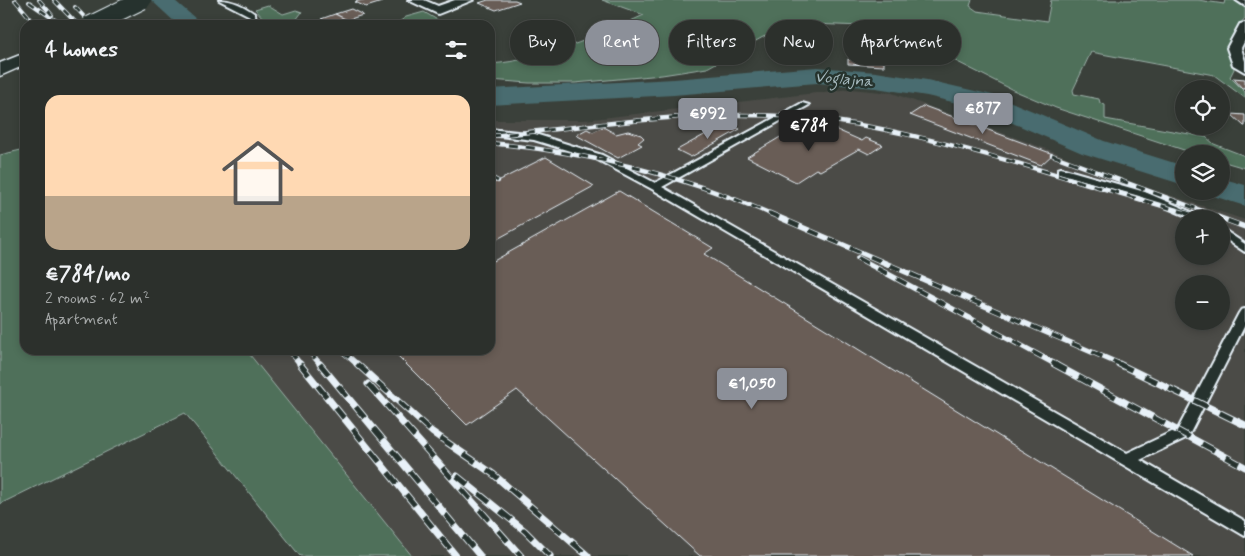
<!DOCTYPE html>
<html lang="en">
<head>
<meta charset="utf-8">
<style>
	:root { --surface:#2c302c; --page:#383c38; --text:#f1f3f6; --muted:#a6a9a9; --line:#484b48; --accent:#8c9099 }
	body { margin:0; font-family:Mynerve,sans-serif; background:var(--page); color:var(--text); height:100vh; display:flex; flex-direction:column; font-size:19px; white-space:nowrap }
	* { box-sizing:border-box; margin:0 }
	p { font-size:16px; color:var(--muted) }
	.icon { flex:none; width:28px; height:28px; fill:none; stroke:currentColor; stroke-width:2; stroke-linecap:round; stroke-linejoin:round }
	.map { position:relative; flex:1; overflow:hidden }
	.details { position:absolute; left:20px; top:20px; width:475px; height:335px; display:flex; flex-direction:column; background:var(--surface); border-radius:15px; box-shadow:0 2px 8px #0003,0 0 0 1px var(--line) }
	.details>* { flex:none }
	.banner { position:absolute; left:510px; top:20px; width:475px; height:45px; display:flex; gap:10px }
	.tools { position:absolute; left:1175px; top:80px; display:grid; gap:10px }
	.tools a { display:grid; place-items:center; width:55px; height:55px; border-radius:50%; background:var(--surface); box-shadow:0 2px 8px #0003,0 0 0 1px var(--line); font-size:25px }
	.price { position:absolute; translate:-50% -42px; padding:0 11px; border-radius:5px; background:var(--accent); color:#fff; font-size:16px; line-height:32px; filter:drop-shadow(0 1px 2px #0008) }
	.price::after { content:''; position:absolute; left:50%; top:30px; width:15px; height:11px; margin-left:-8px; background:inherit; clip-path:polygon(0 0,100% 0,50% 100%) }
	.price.current { background:#222; color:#fff }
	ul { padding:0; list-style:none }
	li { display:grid; align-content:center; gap:10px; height:265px; padding:0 25px }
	li span { display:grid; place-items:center; height:155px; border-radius:15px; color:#555 }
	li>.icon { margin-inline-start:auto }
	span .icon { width:90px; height:90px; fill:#fffc; stroke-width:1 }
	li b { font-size:21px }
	h2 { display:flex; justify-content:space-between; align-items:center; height:60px; padding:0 25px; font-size:21px }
	.pill { padding:0 18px; border-radius:22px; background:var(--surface); box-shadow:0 2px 8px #0003,0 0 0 1px var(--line); font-size:18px; line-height:45px }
	.pill.current { background:var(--accent); color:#fff }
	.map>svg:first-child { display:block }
	.built { fill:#4b4c47; fill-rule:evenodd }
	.green { fill:#4f705a; stroke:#9cb0a9 }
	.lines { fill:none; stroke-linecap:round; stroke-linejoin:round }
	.river { fill:#496c6f; fill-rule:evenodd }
	.building { fill:#695d57; stroke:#e8f1f8 }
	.service-casing { stroke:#e8f1f8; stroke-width:4 }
	.minor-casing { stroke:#e8f1f8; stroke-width:4 }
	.tertiary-casing { stroke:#e8f1f8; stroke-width:3 }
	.service { fill:#26332d; fill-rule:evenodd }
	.minor { fill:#26332d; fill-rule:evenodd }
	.tertiary { fill:#26332d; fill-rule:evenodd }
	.rail-far3-casing { stroke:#e8f1f8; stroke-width:4 }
	.rail-far2-casing { stroke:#e8f1f8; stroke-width:4.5 }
	.rail-far1-casing { stroke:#e8f1f8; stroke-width:5.5 }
	.rail-casing { stroke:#e8f1f8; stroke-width:7 }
	.rail-far3 { stroke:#26332d; stroke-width:2.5; stroke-dasharray:7; stroke-linecap:butt }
	.rail-far2 { stroke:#26332d; stroke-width:3; stroke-dasharray:9; stroke-linecap:butt }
	.rail-far1 { stroke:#26332d; stroke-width:4; stroke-dasharray:11; stroke-linecap:butt }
	.rail { stroke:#26332d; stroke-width:5; stroke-dasharray:14; stroke-linecap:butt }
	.tertiary-bridge-casing { stroke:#e8f1f8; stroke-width:20; stroke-linecap:butt }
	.tertiary-bridge { stroke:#26332d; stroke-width:18 }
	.labels { text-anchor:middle; stroke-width:5; stroke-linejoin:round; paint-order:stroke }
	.far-water-label { font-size:16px; font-style:italic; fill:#a8bcc1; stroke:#26332d }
</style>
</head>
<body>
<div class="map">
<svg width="1245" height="556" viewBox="0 0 1245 556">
	<rect width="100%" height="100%" fill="#3a403a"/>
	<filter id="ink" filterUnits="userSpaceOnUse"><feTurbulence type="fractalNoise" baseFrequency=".02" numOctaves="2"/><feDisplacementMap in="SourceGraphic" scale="10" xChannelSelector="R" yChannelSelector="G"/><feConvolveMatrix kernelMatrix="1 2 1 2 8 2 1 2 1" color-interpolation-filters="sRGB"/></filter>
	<g filter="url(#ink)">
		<!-- built -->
		<path class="built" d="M850,89l42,4 163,59 44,20 146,48v336h-833l-166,-206h244v-230h95zM1184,219h37v37h-37zM1184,284h37v37h-37z"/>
		<!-- green -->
		<g class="green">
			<path d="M602,0h370l-2,6 7,5 70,10 4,-21h147l26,4 1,-4h14l6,6v12l-9,11 -6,14 4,26 -4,8 15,15v6l-31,-23 -123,-23 -18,38 1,4 25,5 1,4 5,2v14l101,18 8,7 31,12v12l-24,-7v-7h-25l-140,-46 -43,-18 -119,-60 -31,-4 -52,-2 -27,5 -21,8 -56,31 -45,7 -87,8h-46l-39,-3v-16c54,-4 105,-27 154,-49z"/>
			<path d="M268,5l15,9 13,-4 6,2 -6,8 12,5h-50l5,-7 -8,-9z"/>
			<path d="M424,12l22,13h-51l11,-8z"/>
			<path d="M25,149v201h221l166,206h-112l-115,-143 -185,91v-349z"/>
		</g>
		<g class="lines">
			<!-- river -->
			<g class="river">
				<path d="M151,0h23l29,25h-25z"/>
				<path d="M817,67l59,5 51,8 70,16 107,45 80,25v19l-102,-32 -104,-45 -51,-12 -51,-8 -59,-5 -143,12 -184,10v-16l184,-10z"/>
				<path d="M1221,178l24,7v21l-35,-11 -3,-4h14z"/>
			</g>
		</g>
		<!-- building -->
		<g class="building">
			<path d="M362,0h16l4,2 -16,5 -11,-5z"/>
			<path d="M488,0h27l5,2 -24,8 -17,-7z"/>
			<path d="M351,9l12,6 -16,5 -12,-6z"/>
			<path d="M335,14l12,6 4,-1 8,4 -26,2 -12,-6z"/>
			<path d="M848,59l36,3v4l-36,-2z"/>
			<path d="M1233,78l12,1v9h-3z"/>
			<path d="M924,106l129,48 -12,11 -131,-50z"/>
			<path d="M1231,114l14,1v11h-1z"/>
			<path d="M726,123l14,6 -49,28 -14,-7z"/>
			<path d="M828,126l34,15 4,-3 17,7 -14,9 -10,-5 -39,22 -4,-2 -20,13 -49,-25 45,-27 17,8z"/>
			<path d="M603,127l13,7 12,-3 13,4 3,3 -6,5 4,2 -24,13 -42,-23 11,-6 6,3z"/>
			<path d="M546,157l48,29 -104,57v-58z"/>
			<path d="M619,191l94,57 -9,6 489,302h-493l-183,-166 -50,35 -75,-75h98v-87z"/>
		</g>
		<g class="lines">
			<!-- service casing -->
			<g class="service-casing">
				<g id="service">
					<path d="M219,0c14,0 25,6 36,14l1,7 -4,4h-7l5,-5v-4z"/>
					<path d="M802,103l7,2 -147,82 465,266 51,-24 61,-116 2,-3 4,-1v16l-57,112 -48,23 105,61v15l-593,-347 -56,-30 -62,-19 -44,-5v-6l45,5 67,21 53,28z"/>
					<path d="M1061,168l84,24 63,27h-15l-54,-23 -81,-23v-4z"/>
					<path d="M1221,228l24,16v8l-24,-16z"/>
				</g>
			</g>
			<!-- minor casing -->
			<g class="minor-casing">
				<g id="minor">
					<path d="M408,0h16l14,6 17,-6h18l-35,14z"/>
					<path d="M1236,0h9v6z"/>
					<path d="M1245,23v17l-4,8 4,13v11l-12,-7 -6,-17 13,-24z"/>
				</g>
			</g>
			<!-- tertiary casing -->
			<g class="tertiary-casing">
				<path id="tertiary" d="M25,53v12l-25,11v-13z"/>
			</g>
			<!-- service -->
			<use href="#service" class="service"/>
			<!-- minor -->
			<use href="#minor" class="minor"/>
			<!-- tertiary -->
			<use href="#tertiary" class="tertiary"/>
			<!-- rail-far3 casing -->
			<g class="rail-far3-casing">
				<g id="rail-far3">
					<path d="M15,0l21,25"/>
					<path d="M39,0l13,15"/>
					<path d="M54,0l24,25"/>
					<path d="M29,2l33,23"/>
					<path d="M75,7l17,18"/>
				</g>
			</g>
			<!-- rail-far2 casing -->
			<g class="rail-far2-casing">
				<g id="rail-far2">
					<path d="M490,136c96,-9 193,-25 290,-20 84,4 166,27 247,50 54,16 108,32 163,48"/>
					<path d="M490,143c100,10 189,31 281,71"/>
					<path d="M1052,155l159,59"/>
					<path d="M490,177l8,4"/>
				</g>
			</g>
			<!-- rail-far1 casing -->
			<g class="rail-far1-casing">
				<g id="rail-far1">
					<path d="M769,213l353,152"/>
					<path d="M1185,213l21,6"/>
					<path d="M1207,213l38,14"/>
					<path d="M858,258l199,107"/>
					<path d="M289,350l12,15"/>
					<path d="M308,350l13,15"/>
					<path d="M341,350l17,15"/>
				</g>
			</g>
			<!-- rail casing -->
			<g class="rail-casing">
				<g id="rail">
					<path d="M300,364l156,192"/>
					<path d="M320,364l160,192"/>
					<path d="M357,364l75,68 61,42 95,82"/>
					<path d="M1054,364l191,103"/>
					<path d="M1119,364l126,61"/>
					<path d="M368,384l153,172"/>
					<path d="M457,476l68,55 25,25"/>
				</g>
			</g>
			<!-- rail-far3 -->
			<use href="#rail-far3" class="rail-far3"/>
			<!-- rail-far2 -->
			<use href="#rail-far2" class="rail-far2"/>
			<!-- rail-far1 -->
			<use href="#rail-far1" class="rail-far1"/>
			<!-- rail -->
			<use href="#rail" class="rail"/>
			<!-- tertiary-bridge casing -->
			<g class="tertiary-bridge-casing">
				<path id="tertiary-bridge" d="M91,25l51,-25"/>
			</g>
			<!-- tertiary-bridge -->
			<use href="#tertiary-bridge" class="tertiary-bridge"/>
		</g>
	</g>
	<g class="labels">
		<!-- far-water labels -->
		<g class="far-water-label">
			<text transform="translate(844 78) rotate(5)" y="6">Voglajna</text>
		</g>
	</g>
</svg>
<div class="tools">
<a><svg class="icon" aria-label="locate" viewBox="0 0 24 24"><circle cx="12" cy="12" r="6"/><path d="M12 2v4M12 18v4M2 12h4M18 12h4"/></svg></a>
<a><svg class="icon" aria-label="layers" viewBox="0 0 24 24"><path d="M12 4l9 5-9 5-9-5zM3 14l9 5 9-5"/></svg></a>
<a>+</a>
<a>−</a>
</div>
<b class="price" style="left:983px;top:135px">€877</b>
<b class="price" style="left:708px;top:140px">€992</b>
<b class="price current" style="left:809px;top:152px">€784</b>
<b class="price" style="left:752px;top:410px">€1,050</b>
<div class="banner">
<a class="pill">Buy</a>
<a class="pill current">Rent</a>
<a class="pill">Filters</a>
<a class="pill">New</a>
<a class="pill">Apartment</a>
</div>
<section class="details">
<h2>4 homes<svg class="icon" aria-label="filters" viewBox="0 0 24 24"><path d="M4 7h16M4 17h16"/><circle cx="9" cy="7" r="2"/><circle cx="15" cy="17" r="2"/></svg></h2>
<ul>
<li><span style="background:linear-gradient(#ffd9b3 65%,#b9a48a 0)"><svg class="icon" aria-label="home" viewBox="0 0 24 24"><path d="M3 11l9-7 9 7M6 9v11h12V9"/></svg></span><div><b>€784/mo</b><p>2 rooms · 62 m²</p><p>Apartment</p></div></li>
</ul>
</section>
</div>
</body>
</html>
